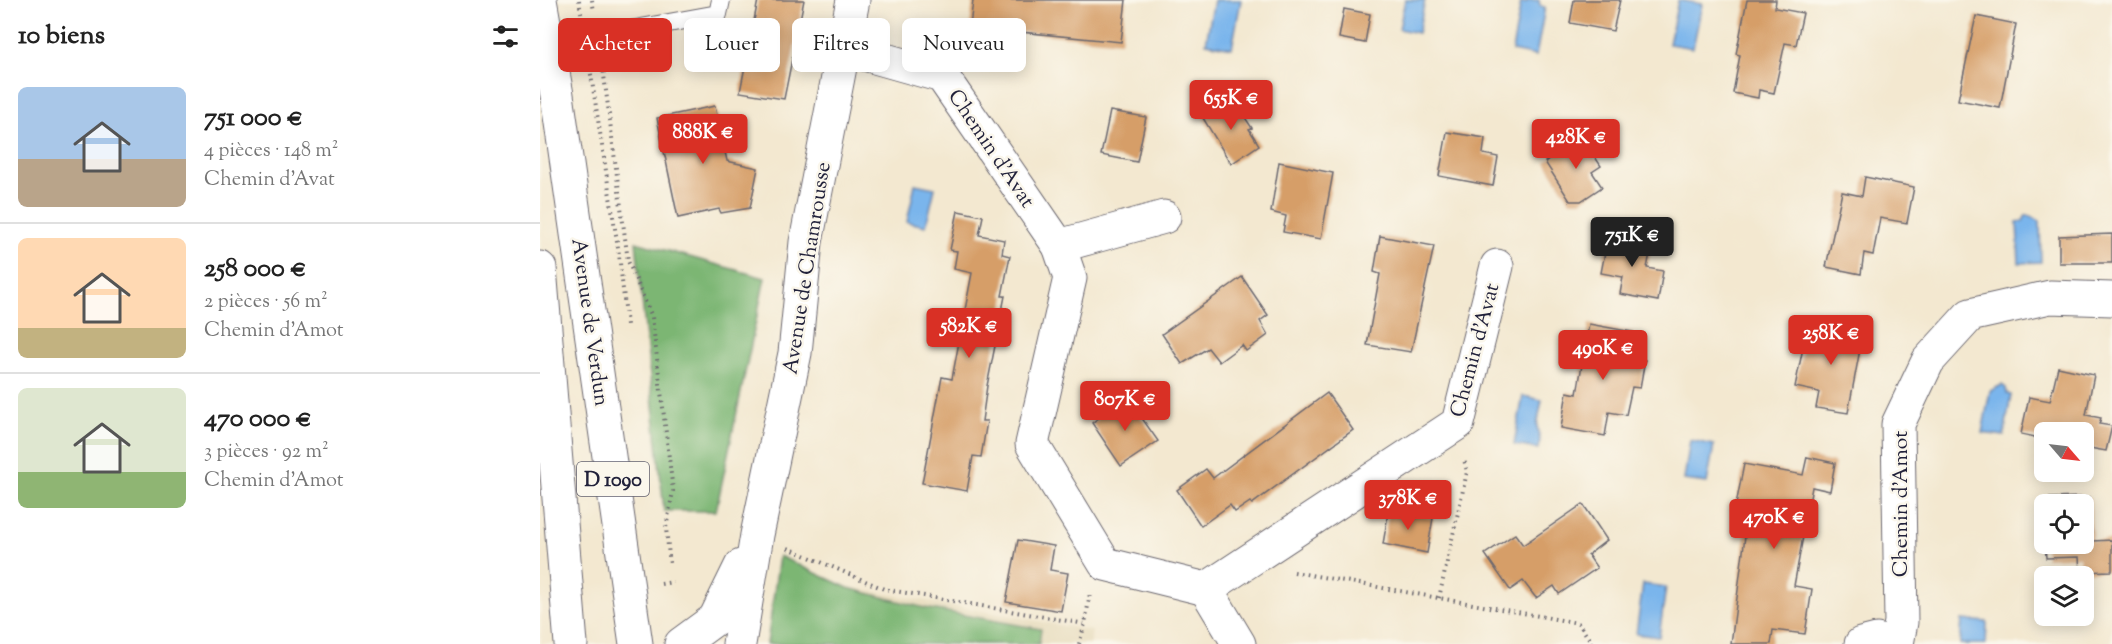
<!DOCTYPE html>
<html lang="fr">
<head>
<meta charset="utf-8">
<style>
	:root { --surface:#fff; --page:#f6f6f6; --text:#222; --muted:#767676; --line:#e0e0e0; --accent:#d93025 }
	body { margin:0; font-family:"Sorts Mill Goudy",serif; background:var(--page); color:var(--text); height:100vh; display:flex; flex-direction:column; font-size:22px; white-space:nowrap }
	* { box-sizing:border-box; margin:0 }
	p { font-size:20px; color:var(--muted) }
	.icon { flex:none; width:33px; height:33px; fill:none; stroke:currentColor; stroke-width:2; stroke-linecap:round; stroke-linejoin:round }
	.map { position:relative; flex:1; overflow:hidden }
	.side { display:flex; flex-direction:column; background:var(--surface); width:540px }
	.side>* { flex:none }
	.hud { position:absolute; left:18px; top:18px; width:570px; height:54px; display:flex; gap:12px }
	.needle { width:39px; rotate:118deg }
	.tools { position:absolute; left:1494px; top:422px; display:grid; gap:12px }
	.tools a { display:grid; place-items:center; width:60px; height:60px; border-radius:9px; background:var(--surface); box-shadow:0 3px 15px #0003; font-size:30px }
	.price { position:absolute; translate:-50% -51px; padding:0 14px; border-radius:6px; background:var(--accent); color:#fff; font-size:20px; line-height:39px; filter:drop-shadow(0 2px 3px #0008) }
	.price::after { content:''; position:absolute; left:50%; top:36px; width:18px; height:14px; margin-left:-9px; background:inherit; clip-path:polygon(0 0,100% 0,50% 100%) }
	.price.on { background:#222; color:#fff }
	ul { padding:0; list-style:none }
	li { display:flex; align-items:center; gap:18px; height:150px; padding:0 18px }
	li+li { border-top:2px solid var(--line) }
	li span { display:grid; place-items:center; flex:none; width:168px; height:120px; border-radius:9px; color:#555 }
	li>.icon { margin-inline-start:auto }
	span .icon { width:72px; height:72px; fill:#fffc; stroke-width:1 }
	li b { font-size:26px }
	h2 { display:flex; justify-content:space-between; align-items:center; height:72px; padding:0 18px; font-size:26px }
	.pill { padding:0 21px; border-radius:9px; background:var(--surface); box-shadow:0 3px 15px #0003; font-size:21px; line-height:54px }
	.pill.on { background:var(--accent); color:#fff }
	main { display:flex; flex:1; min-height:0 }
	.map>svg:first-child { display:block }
	.built { fill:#e6daba }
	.forest { fill:#7cb673; stroke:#4f6c57; stroke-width:1.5 }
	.water { fill:#7ab5ec; stroke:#4e6c94; stroke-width:1.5 }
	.building { fill:#d69e68 }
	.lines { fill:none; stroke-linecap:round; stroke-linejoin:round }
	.lane-casing { stroke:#6b676f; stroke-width:20 }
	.street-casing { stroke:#6b676f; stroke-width:35 }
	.secondary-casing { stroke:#6b676f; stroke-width:35 }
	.primary-casing { stroke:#6b676f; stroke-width:35 }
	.path { stroke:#6b676f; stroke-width:4; stroke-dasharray:1.5 4.5; stroke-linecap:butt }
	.lane { stroke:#fff; stroke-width:18 }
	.street { stroke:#fff; stroke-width:33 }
	.secondary { stroke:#fff; stroke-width:33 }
	.primary { stroke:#fff; stroke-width:33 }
	.labels { text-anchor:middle; stroke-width:5; stroke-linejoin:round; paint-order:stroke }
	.shield { fill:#fbf7ec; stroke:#636270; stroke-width:1.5 }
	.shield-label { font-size:20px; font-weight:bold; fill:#22223b }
	.street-label { font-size:21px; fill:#22223b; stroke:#fbf7ec }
</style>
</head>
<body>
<main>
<section class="side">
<h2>10 biens<svg class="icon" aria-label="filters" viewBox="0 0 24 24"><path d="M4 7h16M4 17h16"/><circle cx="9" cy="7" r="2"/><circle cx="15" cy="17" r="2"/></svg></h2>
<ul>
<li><span style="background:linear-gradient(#a9c7e8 60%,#b9a48a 0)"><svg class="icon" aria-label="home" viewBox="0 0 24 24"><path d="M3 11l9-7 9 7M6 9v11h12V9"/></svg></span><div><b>751 000 €</b><p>4 pièces · 148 m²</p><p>Chemin d'Avat</p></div></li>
<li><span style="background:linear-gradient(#ffd9b3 75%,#c2b280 0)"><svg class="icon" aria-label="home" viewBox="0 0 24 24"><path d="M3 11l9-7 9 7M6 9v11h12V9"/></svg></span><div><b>258 000 €</b><p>2 pièces · 56 m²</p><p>Chemin d'Amot</p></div></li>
<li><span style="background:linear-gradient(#dfe7d0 70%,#8fb573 0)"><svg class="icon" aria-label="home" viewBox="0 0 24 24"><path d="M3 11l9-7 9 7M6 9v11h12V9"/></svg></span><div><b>470 000 €</b><p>3 pièces · 92 m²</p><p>Chemin d'Amot</p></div></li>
</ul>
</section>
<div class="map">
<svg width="1572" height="644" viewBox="0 0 1572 644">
	<rect width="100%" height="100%" fill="#fbf7ec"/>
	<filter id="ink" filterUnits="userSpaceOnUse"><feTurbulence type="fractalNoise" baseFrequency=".0167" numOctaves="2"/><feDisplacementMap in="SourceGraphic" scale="12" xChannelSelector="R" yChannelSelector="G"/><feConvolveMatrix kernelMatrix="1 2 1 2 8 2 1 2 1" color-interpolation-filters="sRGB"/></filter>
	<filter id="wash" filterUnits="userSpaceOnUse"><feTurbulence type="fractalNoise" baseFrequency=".008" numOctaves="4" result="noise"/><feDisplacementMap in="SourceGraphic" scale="24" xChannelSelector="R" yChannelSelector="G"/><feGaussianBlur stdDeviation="1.35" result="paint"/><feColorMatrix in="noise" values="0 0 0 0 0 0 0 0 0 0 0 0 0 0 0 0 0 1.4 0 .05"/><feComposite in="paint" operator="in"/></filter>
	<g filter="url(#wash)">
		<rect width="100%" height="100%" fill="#f3e8d0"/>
		<!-- built -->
		<path class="built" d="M246,576l306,55 -2,13h-315z"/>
		<!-- forest -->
		<g class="forest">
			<path d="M96,242l129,36 -49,233h-52z"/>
			<path d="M239,556l69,32 77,20 116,21 -2,15h-272z"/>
		</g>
		<!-- water -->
		<g class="water">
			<path d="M674,0h27l-9,48 -26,-5z"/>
			<path d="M865,0h20l-7,33 -19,-4z"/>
			<path d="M988,0h11l1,6 5,1 -9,49 -24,-5 9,-49 5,1z"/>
			<path d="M1138,0l24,4 -9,44 -24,-4z"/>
			<path d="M375,184l20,4 -9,38 -19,-4z"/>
			<path d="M1486,215l14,6 1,41 -22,1 -2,-41 6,-1z"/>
			<path d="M1462,385l4,3 1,6 4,1 -7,41 -22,-3 8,-42z"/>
			<path d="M983,396l19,4 -5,26 3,14 -2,9 -24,-4z"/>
			<path d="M1150,440l24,5 -7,38 -23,-3z"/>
			<path d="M1103,584l23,3 -7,50 -23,-3z"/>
			<path d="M1422,620l25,2 -1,22h-26z"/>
		</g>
		<g id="blocks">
			<!-- building -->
			<g class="building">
				<path d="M218,0h46l-20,99 -44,-7z"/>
				<path d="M433,0h153l-5,42 -151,-15z"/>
				<path d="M1034,0h46l-7,31 -43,-8z"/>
				<path d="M1207,0h29l-1,8 28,5 -7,32 -11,-2 -11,50 -15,-3 -1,8 -25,-5 7,-38 -4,-1z"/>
				<path d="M804,9l26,5 -5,29 -26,-5z"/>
				<path d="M1436,16l40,8 -16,84 -42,-8z"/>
				<path d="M692,98l20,30 -3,1 10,16 -28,19 -28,-46z"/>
				<path d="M175,106l12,55 31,7 -8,40 -29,5 -2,-4 -41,9 -21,-100z"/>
				<path d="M570,111l36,6 -9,45 -36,-7z"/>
				<path d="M907,132l38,6 -2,16 15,3 -5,29 -54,-10z"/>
				<path d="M1041,136l20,30 -9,6 10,15 -21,14h-11l-25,-39z"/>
				<path d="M739,162l54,11 -12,66 -38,-7 3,-16 -15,-4z"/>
				<path d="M1325,177l49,10 -7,36 -27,-5 -7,37 -9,-2 -3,21 -35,-7 16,-75 20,4z"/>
				<path d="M418,211l25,5 -4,19 25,5 -2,14 8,2 -8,40h3l-18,90 -5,35h5l-6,36 -8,-1 -6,35 -45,-8 20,-106 10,2 20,-106 -18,-4 3,-18 -7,-1z"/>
				<path d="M1572,234v29h-53v-27z"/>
				<path d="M840,236l54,10 -23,106 -44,-7 13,-71 -6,-2z"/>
				<path d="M1068,237l44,7 -5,24 16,3 -5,30 -38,-7 3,-17 -22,-4z"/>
				<path d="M702,277l26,38 -8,6 8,14 -22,16 -4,-6 -23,17 -11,-14 -26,16 -20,-30z"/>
				<path d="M1292,322l32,6 -16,85 -32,-5 3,-16 -24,-5 11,-54 23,5z"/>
				<path d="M1049,324l44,8 -4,25 16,3 -5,28 -8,-1 -6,28 -17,-3 -4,24 -44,-8 6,-36 10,2z"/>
				<path d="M1518,367l36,8 -8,40 15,3 -2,6 13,2 -6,25 -22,-4v-15h-40v7l-23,-5 8,-37 21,4z"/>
				<path d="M787,393l26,37 -101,74 -2,-2 -15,10 -5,-7 -29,21 -24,-36 29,-21 7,9z"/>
				<path d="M587,397l31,44 -37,25 -29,-43z"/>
				<path d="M1267,457l28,6 -5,28 -18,-4 -18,99 18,3 -7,45 -32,-4 -2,14h-40l17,-131 -13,-3 9,-46 59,11z"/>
				<path d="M1550,497l2,44 20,-1v31l-32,1 -1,-15 -33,1 -1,-15h39v-39h-39v-6z"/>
				<path d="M1043,504l24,36 -19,15 9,13 -38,26 -5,-8 -18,12 -13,-17 -13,9 -25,-36 30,-20 8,11z"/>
				<path d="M849,509l44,9 -6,35 -44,-9z"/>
				<path d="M478,540l36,6 -4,24 18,3 -7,38 -55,-9z"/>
			</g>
		</g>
	</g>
	<g filter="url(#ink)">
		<use href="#blocks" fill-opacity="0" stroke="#6b676f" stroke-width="1.5"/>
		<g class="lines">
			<!-- lane casing -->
			<g class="lane-casing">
				<path id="lane" d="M2,46l176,-32 3,-14"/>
			</g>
			<!-- street casing -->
			<g class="street-casing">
				<g id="street">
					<path d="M303,48l99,28 117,170 11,32 -38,166 73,120 101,25 252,-166 39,-157"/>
					<path d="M519,246l105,-29"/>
					<path d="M666,589l33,55"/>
					<path d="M1321,644l16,-4 14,4"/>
					<path d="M1357,644l4,-22 -3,-198 30,-63 42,-46 80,-18 62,2"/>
				</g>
			</g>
			<!-- secondary casing -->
			<g class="secondary-casing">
				<g id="secondary">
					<path d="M141,644l34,-25 26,-53"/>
					<path d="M199,644l18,-109 38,-182 11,-111 47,-242"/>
				</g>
			</g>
			<!-- primary casing -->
			<g class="primary-casing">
				<g id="primary">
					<path d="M0,0l17,95 79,549"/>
					<path d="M0,268l31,376"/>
				</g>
			</g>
			<!-- path -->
			<g class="path">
				<path d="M39,0l2,13"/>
				<path d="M52,0l2,11"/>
				<path d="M62,60l26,201 24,56 21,174 -7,37 4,37"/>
				<path d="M49,62l30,192 8,71"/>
				<path d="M248,548l96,41 201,35 5,-31"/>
				<path d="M754,572l284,51 15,21"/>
				<path d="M121,584l12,-2"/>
				<path d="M899,598l28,-126 -3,-13"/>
				<path d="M539,644l6,-20"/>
			</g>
			<!-- lane -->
			<use href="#lane" class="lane"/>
			<!-- street -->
			<use href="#street" class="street"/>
			<!-- secondary -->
			<use href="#secondary" class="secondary"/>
			<!-- primary -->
			<use href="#primary" class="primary"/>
		</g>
	</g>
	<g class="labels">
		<!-- shield labels -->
		<rect class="shield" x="37" y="462" width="72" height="34" rx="4.5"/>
		<g class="shield-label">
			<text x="73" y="486">D 1090</text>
		</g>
		<!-- street labels -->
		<g class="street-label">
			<text transform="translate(452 148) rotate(56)" y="7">Chemin d'Avat</text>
			<text transform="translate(266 268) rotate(-81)" y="7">Avenue de Chamrousse</text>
			<text transform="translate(51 322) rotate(82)" y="7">Avenue de Verdun</text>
			<text transform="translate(934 350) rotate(-75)" y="7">Chemin d'Avat</text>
			<text transform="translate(1360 504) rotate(-90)" y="7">Chemin d'Amot</text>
		</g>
	</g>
</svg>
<div class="tools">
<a><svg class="needle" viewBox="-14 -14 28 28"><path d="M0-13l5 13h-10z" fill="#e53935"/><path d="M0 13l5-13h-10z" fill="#767676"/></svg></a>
<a><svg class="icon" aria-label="locate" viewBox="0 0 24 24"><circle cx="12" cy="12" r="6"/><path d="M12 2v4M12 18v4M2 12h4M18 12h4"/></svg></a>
<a><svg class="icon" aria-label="layers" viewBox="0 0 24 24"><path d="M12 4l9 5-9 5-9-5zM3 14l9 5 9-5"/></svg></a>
</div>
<b class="price" style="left:691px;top:131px">655K €</b>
<b class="price" style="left:163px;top:165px">888K €</b>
<b class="price" style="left:1036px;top:170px">428K €</b>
<b class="price on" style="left:1092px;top:268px">751K €</b>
<b class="price" style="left:429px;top:359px">582K €</b>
<b class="price" style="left:1291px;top:366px">258K €</b>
<b class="price" style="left:1063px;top:381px">490K €</b>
<b class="price" style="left:585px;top:432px">807K €</b>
<b class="price" style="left:868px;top:531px">378K €</b>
<b class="price" style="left:1234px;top:550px">470K €</b>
<div class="hud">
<a class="pill on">Acheter</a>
<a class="pill">Louer</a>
<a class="pill">Filtres</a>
<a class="pill">Nouveau</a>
</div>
</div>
</main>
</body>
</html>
